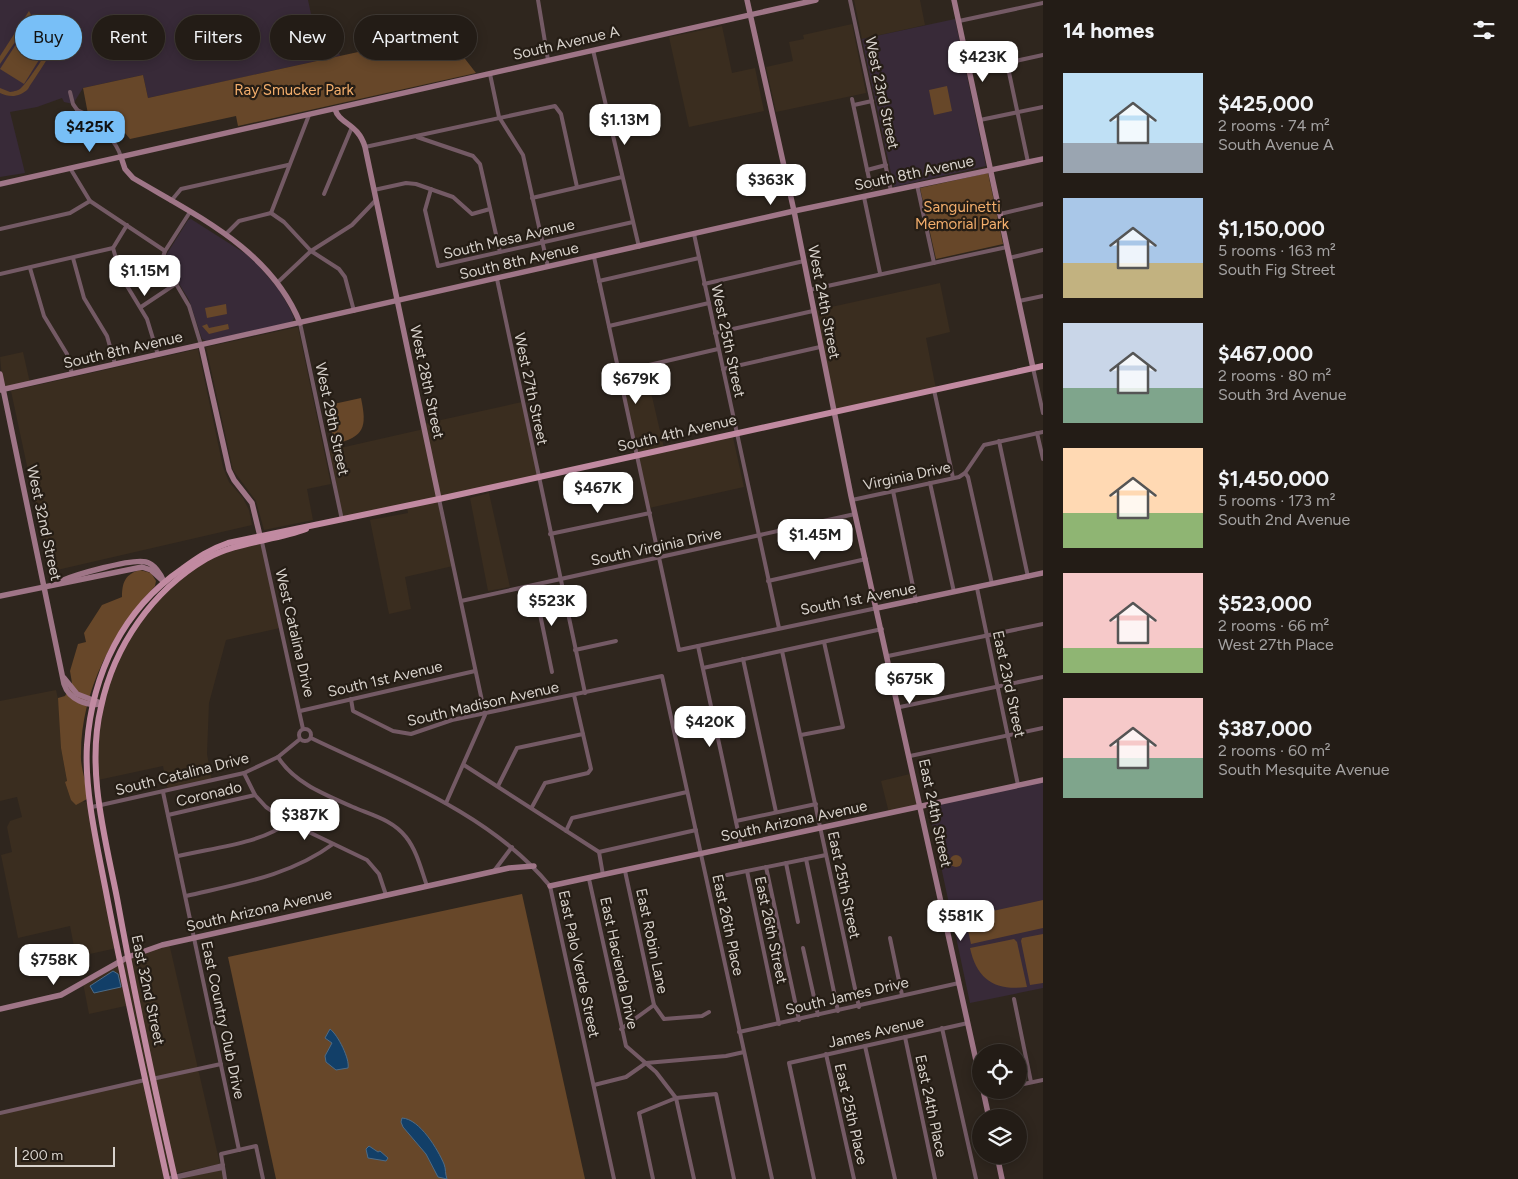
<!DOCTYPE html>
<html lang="en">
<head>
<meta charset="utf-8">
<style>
	:root { --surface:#231c16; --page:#2f2923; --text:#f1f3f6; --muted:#a3a1a1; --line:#403a35; --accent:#78bff7 }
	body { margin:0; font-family:Figtree,sans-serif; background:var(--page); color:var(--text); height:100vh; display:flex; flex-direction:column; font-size:19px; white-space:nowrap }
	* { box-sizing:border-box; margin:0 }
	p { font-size:16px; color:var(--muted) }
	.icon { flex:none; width:28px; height:28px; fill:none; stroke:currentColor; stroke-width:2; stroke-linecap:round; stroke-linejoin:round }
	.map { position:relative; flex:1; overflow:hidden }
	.sheet { display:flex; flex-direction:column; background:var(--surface); width:475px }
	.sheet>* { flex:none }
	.banner { position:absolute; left:15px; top:15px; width:475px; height:45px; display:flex; gap:10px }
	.fabs { position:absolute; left:972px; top:1044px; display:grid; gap:10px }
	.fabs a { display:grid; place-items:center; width:55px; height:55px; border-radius:50%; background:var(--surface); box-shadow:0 2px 12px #0003,0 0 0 1px var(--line); font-size:25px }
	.scale { position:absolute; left:15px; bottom:12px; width:100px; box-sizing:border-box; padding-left:5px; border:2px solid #d8d2cc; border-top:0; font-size:14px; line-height:18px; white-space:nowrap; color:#d8d2cc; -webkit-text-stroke:4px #251d15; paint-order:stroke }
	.price { position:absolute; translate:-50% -42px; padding:0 11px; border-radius:10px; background:#fff; color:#222; font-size:16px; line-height:32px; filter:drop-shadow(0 1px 2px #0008) }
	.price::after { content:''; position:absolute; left:50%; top:30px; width:15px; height:11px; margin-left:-8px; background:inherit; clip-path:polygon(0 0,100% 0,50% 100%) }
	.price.current { background:var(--accent); color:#111 }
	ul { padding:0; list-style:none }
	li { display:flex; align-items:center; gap:15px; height:125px; padding:0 20px }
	li span { display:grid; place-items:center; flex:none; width:140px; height:100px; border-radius:0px; color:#555 }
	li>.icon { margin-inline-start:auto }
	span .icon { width:60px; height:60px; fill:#fffc; stroke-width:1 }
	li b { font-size:21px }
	h2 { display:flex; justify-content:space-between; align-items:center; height:60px; padding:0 20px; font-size:21px }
	.tag { padding:0 18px; border-radius:22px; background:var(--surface); box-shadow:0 2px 12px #0003,0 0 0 1px var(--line); font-size:18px; line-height:45px }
	.tag.current { background:var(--accent); color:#111 }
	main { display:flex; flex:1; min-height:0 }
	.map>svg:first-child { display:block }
	.commercial { fill:#3a2d1f }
	.education { fill:#382a38 }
	.green { fill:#674729 }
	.water { fill:#123f68; stroke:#4d6b86 }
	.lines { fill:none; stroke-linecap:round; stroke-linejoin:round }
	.street { stroke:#745a65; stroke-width:4 }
	.secondary { stroke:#9f7587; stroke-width:5.5 }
	.primary { stroke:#c18aa1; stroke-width:6 }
	.labels { text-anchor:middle; stroke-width:4.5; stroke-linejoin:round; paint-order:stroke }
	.street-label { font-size:15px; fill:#d8d2cc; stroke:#251d15 }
	.park-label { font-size:15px; fill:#f3ae6c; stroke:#251d15 }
</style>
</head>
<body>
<main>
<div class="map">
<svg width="1043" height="1179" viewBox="0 0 1043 1179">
	<rect width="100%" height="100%" fill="#2f261e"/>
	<!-- commercial -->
	<g class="commercial">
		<path d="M854,0h66l5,25 -63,14z"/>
		<path d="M852,24l14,69 -90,19 -10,-45 27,-6 -4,-19 15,-3 -1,-4z"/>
		<path d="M722,26l10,47 23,-5 9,43 -75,16 -20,-90z"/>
		<path d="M940,283l10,49 -24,6 10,51 -103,22 -20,-100z"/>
		<path d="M298,327l33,157 -24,5 6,31 -49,10 -8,-29 -23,-31 -27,-123z"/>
		<path d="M198,349l25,118 6,15 14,16 6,12 3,15 -195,45 -8,-1 -38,-178z"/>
		<path d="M23,352l7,31 -27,6 -3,-32z"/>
		<path d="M650,388l14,60 68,-15 12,54 -95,21 -25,-114z"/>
		<path d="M522,402l16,74 -98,23 13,67 -48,11 6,32 -22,5 -19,-94 38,-7 -1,-6 -65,13 -15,-69 97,-22 -1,-5z"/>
		<path d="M489,493l21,94 -22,4 -18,-93z"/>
		<path d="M262,542l18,86 -54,12 -17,63 -2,51 5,27 -44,10 -5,-25 -65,14 -2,-16 5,-60 22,-59 46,-57 37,-29z"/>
		<path d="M56,690l4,18 1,40 6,34 17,20h7l26,146 -41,9 -6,-31 -52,12 -17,-83 11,-3 -5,-25 3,-6 12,-4 -5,-20 -17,4v-100z"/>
		<path d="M914,773l7,33 -32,7 -8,-32z"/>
		<path d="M169,943l51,221 -43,9 1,6h-178v-67l146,-32 -16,-75 -41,9 -6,-31 45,-26z"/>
		<path d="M221,1170l3,9h-45z"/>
	</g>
	<!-- education -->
	<g class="education">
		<path d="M0,0h308l6,28h10l12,14 4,14 -192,42 -5,-23 -60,13 -10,16 -9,-2 -2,-4 -25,9 -27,5 15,61 -25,4z"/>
		<path d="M955,19l31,147 -92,21 -32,-148z"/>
		<path d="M191,219l55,35 12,11 22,26 11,20 3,7 -2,4 -86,19 -4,-2 -13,-39 -22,-36 -2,-7 23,-37z"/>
		<path d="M1043,780v208l-73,15 -42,-198z"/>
	</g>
	<!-- green -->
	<g class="green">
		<path d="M29,11l2,4c8,-2 16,-1 22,5 15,17 -16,53 -25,69 -8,8 -18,9 -28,4v-5l10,4c5,-1 8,-1 11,-4 7,-6 31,-42 32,-51 3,-14 -11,-21 -23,-17l-30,44v-8z"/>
		<path d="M29,24l23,15 -28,45 -24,-15z"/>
		<path d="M445,33l31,40 -238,53 -2,-10 -106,23 -20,-24 -22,-1 -5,-26 60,-13 5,23z"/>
		<path d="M947,86l5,25 -18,4 -5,-25z"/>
		<path d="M988,173l15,71 -67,15 -16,-71z"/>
		<path d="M226,304l1,10 -20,4 -2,-10z"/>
		<path d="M207,324l2,4 19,-4 1,5 -20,5 -7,-8z"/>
		<path d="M361,398c6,29 4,39 -27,46l-7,-37 2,-2z"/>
		<path d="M140,570l11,3 5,8 -1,5c-42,45 -74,105 -74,168 -1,15 7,30 6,45l-11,6 -5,-5 -6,-18 2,-1 -6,-33 -3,-50 7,-2 7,-13 -2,-12 8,-27 8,-2 -2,-9 18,-28 20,-8c0,-14 3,-23 18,-27z"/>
		<circle cx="956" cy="861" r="6"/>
		<path d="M522,894l63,285h-309l-48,-222z"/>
		<path d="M1043,900v28l-72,16 -6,-27z"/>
		<path d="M1043,934v49l-13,2 -9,-44 1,-3z"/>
		<path d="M1014,939l3,3 10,45c-32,4 -50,-7 -57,-39z"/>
	</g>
	<!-- water -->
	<g class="water">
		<path d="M113,971l5,3 3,13 -27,6 -4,-7z"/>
		<path d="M330,1029c8,6 20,30 18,39l-12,2 -10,-8 -1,-6 7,-13 -7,-5z"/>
		<path d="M402,1118c18,1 36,32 42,46 2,5 1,10 3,15l-9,-2 -12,-23 -23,-27 -2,-5z"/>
		<path d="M369,1146l9,6 2,-1 8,7 -2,3 -18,-3 -2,-9z"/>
	</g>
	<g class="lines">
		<!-- street -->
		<g class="street">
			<path d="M538,0l10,60"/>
			<path d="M850,0l41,191"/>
			<path d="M959,21l84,-18"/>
			<path d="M593,50l46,197"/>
			<path d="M1007,63l21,99"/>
			<path d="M969,71l74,-16"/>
			<path d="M490,74l9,43 24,38 25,112"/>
			<path d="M70,92l3,12 16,23"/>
			<path d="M852,99l19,89"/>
			<path d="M854,105l18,-4"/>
			<path d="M77,110l20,9 9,15"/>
			<path d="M980,120l63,-13"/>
			<path d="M91,128c16,5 25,13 30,29"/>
			<path d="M417,137l56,19 7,8 20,88"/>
			<path d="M365,147l190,-41 6,8 16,73"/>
			<path d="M70,168l20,33 75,50"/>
			<path d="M867,170l19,-5"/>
			<path d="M917,185l17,78"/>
			<path d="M431,189l-6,21 13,56 195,-44"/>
			<path d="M374,190l32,-7 10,1 37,13 19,17 18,-5"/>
			<path d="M324,194l28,-67"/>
			<path d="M864,197l16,76"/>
			<path d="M532,198l90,-21"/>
			<path d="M171,201l10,-12 107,-24"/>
			<path d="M190,212l-25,39 -3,9 27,46 12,39"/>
			<path d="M271,213l13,9 27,29 28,18 6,8 9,34"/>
			<path d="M271,213l38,-98"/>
			<path d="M1000,214l43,-10"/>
			<path d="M0,229l70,-16 20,-12"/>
			<path d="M226,234l13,-13 32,-8"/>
			<path d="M694,234l85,394"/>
			<path d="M113,248l8,28 26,43 11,36"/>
			<path d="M594,257l85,393 198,-42"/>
			<path d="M73,258l11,40 23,38 8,28"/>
			<path d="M1009,258l34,-8"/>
			<path d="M30,268l14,48 23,38 5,20"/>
			<path d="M0,274l113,-26 14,-23"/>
			<path d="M497,279l88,414"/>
			<path d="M599,281l100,-23"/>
			<path d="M278,282l33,-31 41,-26 24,-25"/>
			<path d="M704,284l100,-23"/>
			<path d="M809,290l198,-43"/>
			<path d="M1019,301l24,-5"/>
			<path d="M141,307l36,-24"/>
			<path d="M300,323l42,197"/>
			<path d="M609,326l100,-23"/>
			<path d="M715,333l98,-22"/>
			<path d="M1033,368l10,45"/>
			<path d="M723,369l97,-22"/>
			<path d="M619,372l99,-23"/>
			<path d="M934,390l19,88"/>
			<path d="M1037,433l6,26"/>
			<path d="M999,441l29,136"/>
			<path d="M965,473l3,4 24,107"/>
			<path d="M930,483l24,109"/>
			<path d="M893,491l23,110"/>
			<path d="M439,499l46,216 -39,88"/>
			<path d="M852,500l107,-23 6,-4 19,-28 59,-13"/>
			<path d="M550,534l100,-21"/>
			<path d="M262,542l41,187"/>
			<path d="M768,581l98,-22"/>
			<path d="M534,585l18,87"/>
			<path d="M977,588l41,197"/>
			<path d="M461,601l394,-87"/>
			<path d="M698,646l43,199"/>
			<path d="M575,650l41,-9"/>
			<path d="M782,651l77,356"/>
			<path d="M888,656l155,-32"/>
			<path d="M743,659l33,153"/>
			<path d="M703,668l179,-39"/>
			<path d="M351,699l2,12 40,20 18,3 41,-14 210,-44 110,503"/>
			<path d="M900,707l143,-30"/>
			<path d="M300,711l175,-40"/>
			<circle cx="305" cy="735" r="6"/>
			<path d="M801,735l42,-8 -19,-85"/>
			<path d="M311,738c83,40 179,75 239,148l64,293"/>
			<path d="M910,756l133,-28"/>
			<path d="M278,757c16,26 48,38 75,50 19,8 40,13 53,30 11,14 15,32 21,49"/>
			<path d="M464,765l135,87 4,23"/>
			<path d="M244,773l11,22 11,12 22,15 79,38 12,14 7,21"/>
			<path d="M498,786l19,-38 66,-14"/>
			<path d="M163,792l76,358"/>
			<path d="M92,807l152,-34 34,-16 22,-18"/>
			<path d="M532,807l13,-24 43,-10 3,-4 -17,-74"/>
			<path d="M168,815l87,-20"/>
			<path d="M736,821l80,-17"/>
			<path d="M566,831l6,-13 115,-26"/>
			<path d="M599,852l97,-22"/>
			<path d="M178,856c33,-8 84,-12 110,-34"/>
			<path d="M806,859l32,152"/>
			<path d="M786,863l12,59"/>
			<path d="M766,867l33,153"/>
			<path d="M494,871l18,-24"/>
			<path d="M747,871l32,153"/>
			<path d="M727,875l99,-20"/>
			<path d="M589,879l37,167 30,26 20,26 18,81"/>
			<path d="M186,896c51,-12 104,-20 147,-52"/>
			<path d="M890,938l12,57"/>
			<path d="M803,948l15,67"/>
			<path d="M1014,999l17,83"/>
			<path d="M654,1005l10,14 38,-3 7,-4"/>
			<path d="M942,1028l34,151"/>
			<path d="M621,1029l33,-24 -29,-134"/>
			<path d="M739,1032l220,-49"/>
			<path d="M905,1037l30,142"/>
			<path d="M865,1046l30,133"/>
			<path d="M826,1054l28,125"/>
			<path d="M152,1079l69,-15"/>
			<path d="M594,1085l32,-8 20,-14 80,-7 18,-4"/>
			<path d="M1019,1085l24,-5"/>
			<path d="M983,1092l12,-2"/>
			<path d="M0,1113l145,-33"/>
			<path d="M174,1178l49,-10"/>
			<path d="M166,1179l57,-14"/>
			<path d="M225,1179l-4,-25 35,-8 7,33"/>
			<path d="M653,1179l-14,-66 37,-15 40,-4 18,85"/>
			<path d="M814,1179l-25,-116 179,-40"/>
		</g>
		<!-- secondary -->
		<g class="secondary">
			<path d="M747,0l47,211 57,285 130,587"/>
			<path d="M954,0l79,368"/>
			<path d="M335,109c4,15 23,14 30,38l74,352"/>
			<path d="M121,157l4,12 8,9c64,38 138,72 167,145"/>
			<path d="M0,184l816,-184"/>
			<path d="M201,345l28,125 5,10 18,23 8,33"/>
			<path d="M0,374l64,310c5,16 23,22 37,20"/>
			<path d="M0,390l794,-179 249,-52"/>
			<path d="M61,581c14,-6 71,-23 85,-19 8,2 15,12 18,20"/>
			<path d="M0,596l142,-29 9,3 12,11"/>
			<path d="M877,608l166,-35"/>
			<path d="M64,678l13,16 21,8"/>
			<path d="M550,886l493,-106"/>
			<path d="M0,1009l61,-14 67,-38 34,-12 347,-77 25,-2"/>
			<path d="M983,1090l6,28"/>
			<path d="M997,1155l5,24"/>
		</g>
		<!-- primary -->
		<g class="primary">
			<path d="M167,1179c-20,-92 -41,-184 -59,-277 -9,-49 -24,-108 -21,-157 5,-71 36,-136 95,-176 15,-11 28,-20 46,-26l211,-44 604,-133"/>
			<path d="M175,1179c-21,-93 -41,-187 -58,-281 -12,-61 -31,-129 -16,-191 13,-61 51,-116 105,-148 29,-17 68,-18 100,-30"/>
		</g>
	</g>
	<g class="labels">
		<!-- street labels -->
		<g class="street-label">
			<text transform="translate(566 43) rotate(-13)" y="5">South Avenue A</text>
			<text transform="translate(882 93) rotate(78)" y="5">West 23rd Street</text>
			<text transform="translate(914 173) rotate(-12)" y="5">South 8th Avenue</text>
			<text transform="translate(509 239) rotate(-13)" y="5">South Mesa Avenue</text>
			<text transform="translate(519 261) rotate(-13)" y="5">South 8th Avenue</text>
			<text transform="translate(824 302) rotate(79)" y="5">West 24th Street</text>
			<text transform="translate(728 341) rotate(78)" y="5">West 25th Street</text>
			<text transform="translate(123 350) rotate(-13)" y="5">South 8th Avenue</text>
			<text transform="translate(427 382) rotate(78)" y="5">West 28th Street</text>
			<text transform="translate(531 389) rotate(78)" y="5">West 27th Street</text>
			<text transform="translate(332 419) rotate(78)" y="5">West 29th Street</text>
			<text transform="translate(677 433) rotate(-13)" y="5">South 4th Avenue</text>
			<text transform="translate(907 476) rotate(-12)" y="5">Virginia Drive</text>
			<text transform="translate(44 523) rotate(78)" y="5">West 32nd Street</text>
			<text transform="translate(656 547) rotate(-12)" y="5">South Virginia Drive</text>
			<text transform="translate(858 599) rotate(-11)" y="5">South 1st Avenue</text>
			<text transform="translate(295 633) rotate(77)" y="5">West Catalina Drive</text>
			<text transform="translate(385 679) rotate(-13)" y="5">South 1st Avenue</text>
			<text transform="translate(1009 684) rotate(78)" y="5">East 23rd Street</text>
			<text transform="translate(483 704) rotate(-13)" y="5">South Madison Avenue</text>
			<text transform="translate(182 774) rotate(-14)" y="5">South Catalina Drive</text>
			<text transform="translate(209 794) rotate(-13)" y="5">Coronado</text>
			<text transform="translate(935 813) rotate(78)" y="5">East 24th Street</text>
			<text transform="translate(794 821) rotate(-12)" y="5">South Arizona Avenue</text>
			<text transform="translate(844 885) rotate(78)" y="5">East 25th Street</text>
			<text transform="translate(259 910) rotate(-13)" y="5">South Arizona Avenue</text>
			<text transform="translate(728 925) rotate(78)" y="5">East 26th Place</text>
			<text transform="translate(771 930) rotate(78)" y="5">East 26th Street</text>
			<text transform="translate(652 941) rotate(78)" y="5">East Robin Lane</text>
			<text transform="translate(619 963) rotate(78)" y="5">East Hacienda Drive</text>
			<text transform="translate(579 964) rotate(78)" y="5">East Palo Verde Street</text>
			<text transform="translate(148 990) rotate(78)" y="5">East 32nd Street</text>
			<text transform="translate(847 996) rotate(-13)" y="5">South James Drive</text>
			<text transform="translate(223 1020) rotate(78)" y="5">East Country Club Drive</text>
			<text transform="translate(876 1032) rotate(-13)" y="5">James Avenue</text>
			<text transform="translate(931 1106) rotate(78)" y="5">East 24th Place</text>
			<text transform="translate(851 1114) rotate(77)" y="5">East 25th Place</text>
		</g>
		<!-- park labels -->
		<g class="park-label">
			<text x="294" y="95">Ray Smucker Park</text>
			<text x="962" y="212">Sanguinetti<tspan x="962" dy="17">Memorial Park</tspan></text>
		</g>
	</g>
</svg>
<div class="fabs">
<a><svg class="icon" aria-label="locate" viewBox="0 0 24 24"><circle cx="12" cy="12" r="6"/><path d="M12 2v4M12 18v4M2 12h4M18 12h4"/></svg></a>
<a><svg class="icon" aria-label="layers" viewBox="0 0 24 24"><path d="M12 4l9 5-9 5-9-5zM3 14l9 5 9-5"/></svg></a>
</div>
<div class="scale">200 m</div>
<b class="price" style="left:983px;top:83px">$423K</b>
<b class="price" style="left:625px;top:146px">$1.13M</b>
<b class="price current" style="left:90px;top:153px">$425K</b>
<b class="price" style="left:771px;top:206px">$363K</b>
<b class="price" style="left:145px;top:297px">$1.15M</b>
<b class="price" style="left:636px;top:405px">$679K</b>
<b class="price" style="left:598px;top:514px">$467K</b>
<b class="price" style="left:815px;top:561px">$1.45M</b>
<b class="price" style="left:552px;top:627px">$523K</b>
<b class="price" style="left:910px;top:705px">$675K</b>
<b class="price" style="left:710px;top:748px">$420K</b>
<b class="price" style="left:305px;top:841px">$387K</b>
<b class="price" style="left:961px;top:942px">$581K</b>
<b class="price" style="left:54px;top:986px">$758K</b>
<div class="banner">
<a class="tag current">Buy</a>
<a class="tag">Rent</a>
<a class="tag">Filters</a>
<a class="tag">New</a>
<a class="tag">Apartment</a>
</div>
</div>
<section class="sheet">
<h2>14 homes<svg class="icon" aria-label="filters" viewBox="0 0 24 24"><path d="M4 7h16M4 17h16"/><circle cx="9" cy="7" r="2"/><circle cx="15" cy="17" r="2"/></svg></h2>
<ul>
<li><span style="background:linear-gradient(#bfe0f5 70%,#9aa5b1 0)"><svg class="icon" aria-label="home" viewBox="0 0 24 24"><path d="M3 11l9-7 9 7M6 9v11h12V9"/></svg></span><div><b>$425,000</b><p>2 rooms · 74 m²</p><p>South Avenue A</p></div></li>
<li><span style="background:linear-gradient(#a9c7e8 65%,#c2b280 0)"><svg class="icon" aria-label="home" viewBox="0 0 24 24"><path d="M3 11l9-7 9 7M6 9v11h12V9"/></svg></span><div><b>$1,150,000</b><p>5 rooms · 163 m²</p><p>South Fig Street</p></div></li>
<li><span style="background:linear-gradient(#c9d6e8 65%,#7fa58c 0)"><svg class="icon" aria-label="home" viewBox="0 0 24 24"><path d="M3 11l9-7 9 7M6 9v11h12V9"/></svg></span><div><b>$467,000</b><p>2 rooms · 80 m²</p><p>South 3rd Avenue</p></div></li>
<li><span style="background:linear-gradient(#ffd9b3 65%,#8fb573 0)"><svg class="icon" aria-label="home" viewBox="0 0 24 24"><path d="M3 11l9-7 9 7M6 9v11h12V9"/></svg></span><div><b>$1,450,000</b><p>5 rooms · 173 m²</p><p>South 2nd Avenue</p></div></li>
<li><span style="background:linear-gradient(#f6c9c9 75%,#8fb573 0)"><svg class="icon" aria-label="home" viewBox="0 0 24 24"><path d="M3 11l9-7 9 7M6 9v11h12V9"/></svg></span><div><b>$523,000</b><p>2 rooms · 66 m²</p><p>West 27th Place</p></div></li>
<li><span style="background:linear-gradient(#f6c9c9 60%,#7fa58c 0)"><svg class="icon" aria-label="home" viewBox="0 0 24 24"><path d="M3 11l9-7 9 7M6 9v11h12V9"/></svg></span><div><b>$387,000</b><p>2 rooms · 60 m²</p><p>South Mesquite Avenue</p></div></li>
</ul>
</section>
</main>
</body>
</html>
